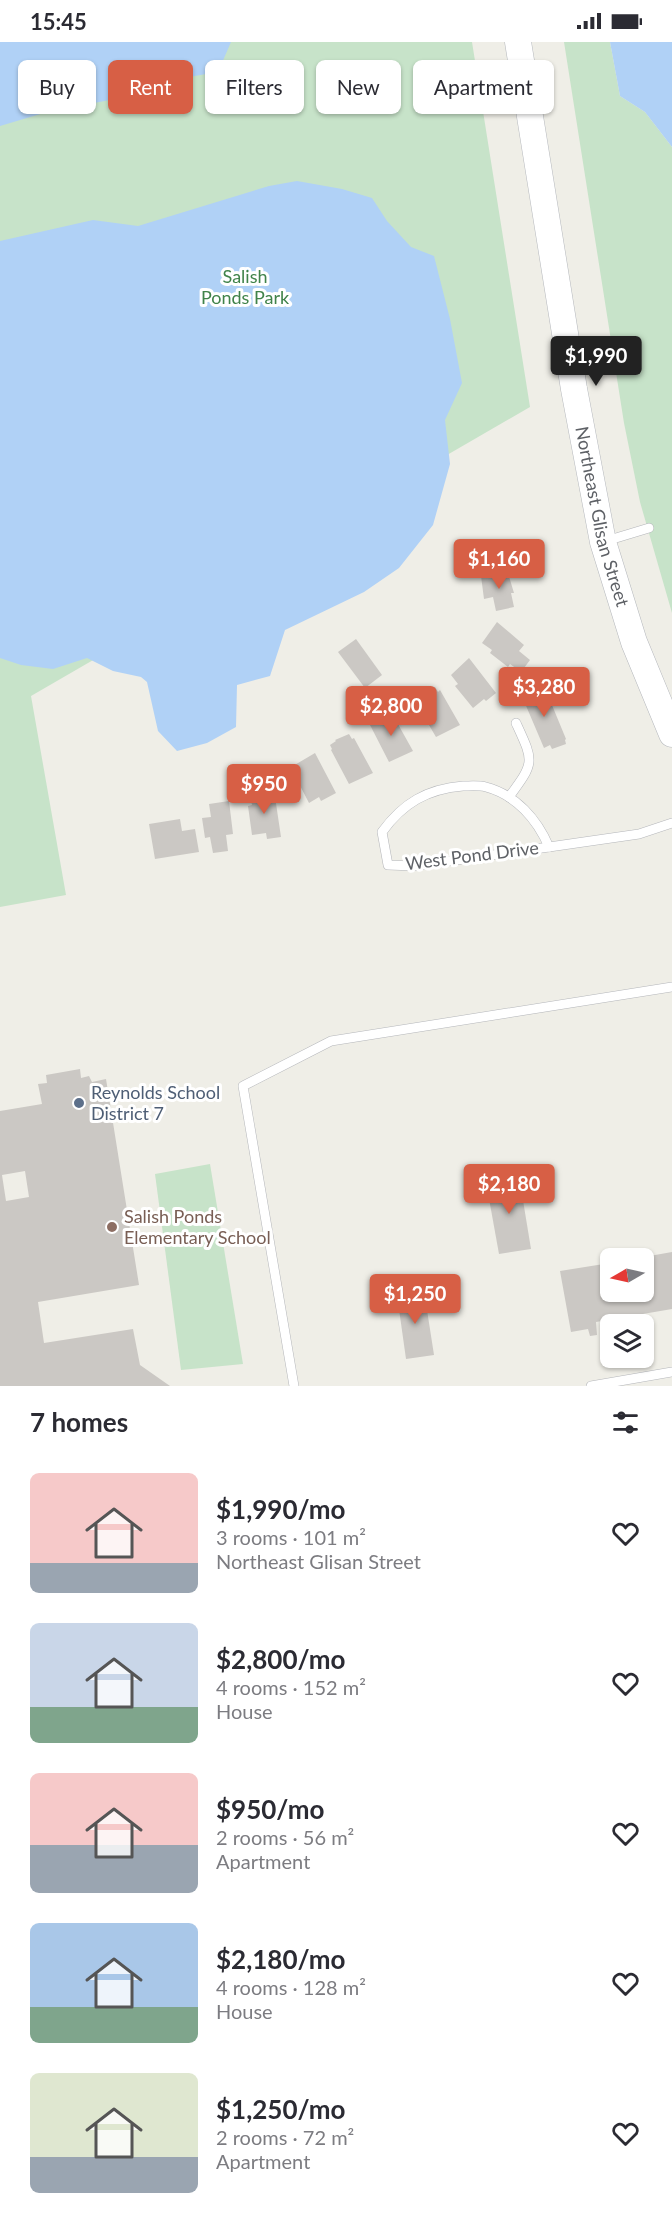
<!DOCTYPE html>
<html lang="en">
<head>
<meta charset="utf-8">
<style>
	:root { --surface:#fff; --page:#f7f7f7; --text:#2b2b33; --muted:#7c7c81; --accent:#d75f45 }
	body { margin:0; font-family:Lato,sans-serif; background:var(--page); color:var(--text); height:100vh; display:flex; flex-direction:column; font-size:22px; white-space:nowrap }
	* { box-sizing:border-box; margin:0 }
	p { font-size:20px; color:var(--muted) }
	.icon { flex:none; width:33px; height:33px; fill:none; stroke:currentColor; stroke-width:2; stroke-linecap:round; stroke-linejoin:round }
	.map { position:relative; height:1344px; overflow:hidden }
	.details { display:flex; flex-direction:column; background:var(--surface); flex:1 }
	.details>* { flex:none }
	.guide { position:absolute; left:18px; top:18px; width:636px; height:54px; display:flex; gap:12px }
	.needle { width:39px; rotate:261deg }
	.controls { position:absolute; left:600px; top:1206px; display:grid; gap:12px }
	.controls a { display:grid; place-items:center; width:54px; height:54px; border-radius:9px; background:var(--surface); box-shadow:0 2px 4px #0004; font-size:30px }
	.price { position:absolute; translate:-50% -51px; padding:0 14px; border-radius:6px; background:var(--accent); color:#fff; font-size:20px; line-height:39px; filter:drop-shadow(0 2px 3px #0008) }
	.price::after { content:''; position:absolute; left:50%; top:36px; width:18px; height:14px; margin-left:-9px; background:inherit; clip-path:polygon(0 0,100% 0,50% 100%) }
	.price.selected { background:#222; color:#fff }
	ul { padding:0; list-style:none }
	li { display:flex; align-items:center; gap:18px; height:150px; padding:0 30px }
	li span { display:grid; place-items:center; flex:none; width:168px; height:120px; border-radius:9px; color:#555 }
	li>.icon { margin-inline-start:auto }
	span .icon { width:72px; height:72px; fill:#fffc; stroke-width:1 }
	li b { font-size:26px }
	h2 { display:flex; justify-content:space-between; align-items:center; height:72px; padding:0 30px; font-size:26px }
	.pill { padding:0 21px; border-radius:9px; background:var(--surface); box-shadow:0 2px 4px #0004; font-size:21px; line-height:54px }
	.pill.selected { background:var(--accent); color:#fff }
	.status { display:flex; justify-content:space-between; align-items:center; height:42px; padding:0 30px; background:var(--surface); direction:ltr }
	.status svg { height:16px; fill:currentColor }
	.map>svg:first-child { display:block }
	.green { fill:#c7e3c9 }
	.water { fill:#b0d1f6 }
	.building { fill:#cbc8c4; fill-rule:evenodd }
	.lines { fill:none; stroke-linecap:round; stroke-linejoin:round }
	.service-casing { stroke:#b4b6ba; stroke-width:10 }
	.secondary-casing { stroke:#b5b8bd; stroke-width:27 }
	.service { stroke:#fff; stroke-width:9 }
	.secondary { stroke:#fff; stroke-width:26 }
	.service-dot { fill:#5c6f8a; stroke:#fff; stroke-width:2 }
	.education-dot { fill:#8d6e63; stroke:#fff; stroke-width:2 }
	.labels { text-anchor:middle; stroke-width:6; stroke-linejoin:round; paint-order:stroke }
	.park-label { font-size:18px; fill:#40834a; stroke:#fff }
	.street-label { font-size:18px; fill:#5e6166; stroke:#fff }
	.service-label { font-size:18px; fill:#4e5e75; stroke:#fff; text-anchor:start }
	.education-label { font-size:18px; fill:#785e54; stroke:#fff; text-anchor:start }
</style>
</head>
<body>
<div class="status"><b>15:45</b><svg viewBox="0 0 49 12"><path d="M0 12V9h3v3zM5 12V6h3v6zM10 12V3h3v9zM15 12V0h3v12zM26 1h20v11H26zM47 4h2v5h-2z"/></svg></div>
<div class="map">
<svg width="672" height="1344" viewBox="0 0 672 1344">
	<rect width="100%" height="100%" fill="#efeee7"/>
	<!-- green -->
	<g class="green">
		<path d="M0,0h472l58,365 -499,289 35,199 -66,12z"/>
		<path d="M564,0h46l10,54 25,16 27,35v466l-32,-111 -16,-79z"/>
		<path d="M210,1122l33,200 -62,6 -26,-196z"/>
	</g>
	<!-- water -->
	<g class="water">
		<path d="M0,0h231l-13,30 -35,6 -68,21 -68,13 -47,14z"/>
		<path d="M610,0h62v105l-27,-35 -25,-16z"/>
		<path d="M297,139l45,8 30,9 15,23 24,26 23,9 16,63 12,64 -17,37 5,44 -17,61 -34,43 -35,24 -79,38 -15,46 -33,9 -1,42 -29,16 -30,8 -19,-20 -11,-49 -6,-5 -28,-6 -26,-13 -34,11 -32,-4 -21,-7v-417l93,-21 45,6 131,-40z"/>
	</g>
	<!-- building -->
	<g class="building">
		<path d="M507,528l7,23h-3l3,14 -18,4 -3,-14 -9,2 -3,-23z"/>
		<path d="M497,580l27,23 -5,6 11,9 -9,12 -11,-8 -2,3 -18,-14 2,-3 -10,-7z"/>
		<path d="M356,597l26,36 -17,13 -27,-36z"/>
		<path d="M469,616l27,35 -10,8 -2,-2 -11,9 -18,-22 3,-2 -7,-9z"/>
		<path d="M537,642l4,11 6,-2 19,46 -1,1 1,4 -14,5 -2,-4 -6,3 -20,-47 3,-1 -5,-11z"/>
		<path d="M435,645l3,5 2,-2 20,35 -24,12 -20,-34 2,-1 -3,-5z"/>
		<path d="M389,671l3,5 2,-1 19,34 -24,11 -20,-39z"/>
		<path d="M349,692l3,5 2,-1 19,35 -24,11 -18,-34 1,-1 -2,-4 6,-4 -1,-1z"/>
		<path d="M315,711l21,40 -15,8 -2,-4 -10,6 -14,-27 3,-2 -5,-8z"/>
		<path d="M274,748l7,47 -14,2 -1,-6 -14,2 -4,-29 4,-1 -2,-11z"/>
		<path d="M229,759l4,33 -7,1 2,16 -15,2 -3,-16 -5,1 -3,-20 9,-1 -2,-13z"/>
		<path d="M180,777l2,12 13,-2 4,23 -44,7 -6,-35z"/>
		<path d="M80,1027l1,9 8,-2 3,6 14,-3 33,206 -101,17 6,41 89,-14 7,36 30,21h-170v-275l42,-7 -4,-20 9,-1 -1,-8zM25,1129l4,26 -23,4 -4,-26z"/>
		<path d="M519,1134l12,73 -32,5 -13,-72z"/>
		<path d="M672,1210v57l-76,13 1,13 -7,1 -2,-7 -17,3 -11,-61 50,-8v29h34v-35z"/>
		<path d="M424,1249l10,64 -28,4 -9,-64z"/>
	</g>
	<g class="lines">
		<!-- service casing -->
		<g class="service-casing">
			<g id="service">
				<path d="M606,499l43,-13"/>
				<path d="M463,744c7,0 16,-1 23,1 30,8 51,32 63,60l-135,19 -26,-1 -6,-33c21,-29 45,-43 81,-46z"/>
				<path d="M509,755c26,-35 25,-35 7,-74"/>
				<path d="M549,805l90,-13 33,-11"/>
				<path d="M294,1344l-51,-300 88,-45 341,-54"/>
				<path d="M591,1344l81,-14"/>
			</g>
		</g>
		<!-- secondary casing -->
		<g class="secondary-casing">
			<g id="secondary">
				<path id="s1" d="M518,0l56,347 29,153 31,100 38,92"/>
			</g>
		</g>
		<!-- service -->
		<use href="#service" class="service"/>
		<!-- secondary -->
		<use href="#secondary" class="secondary"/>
	</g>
	<!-- markers -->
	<circle class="service-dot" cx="79" cy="1061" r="6"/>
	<circle class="education-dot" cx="112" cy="1185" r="6"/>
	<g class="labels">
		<!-- park labels -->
		<g class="park-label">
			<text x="245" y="241">Salish<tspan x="245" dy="21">Ponds Park</tspan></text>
		</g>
		<!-- street labels -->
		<g class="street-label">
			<text dy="6" stroke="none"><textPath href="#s1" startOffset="482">Northeast Glisan Street</textPath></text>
			<text transform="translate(472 814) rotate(-7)" y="6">West Pond Drive</text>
		</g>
		<!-- service labels -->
		<g class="service-label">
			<text x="91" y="1057">Reynolds School<tspan x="91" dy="21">District 7</tspan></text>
		</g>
		<!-- education labels -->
		<g class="education-label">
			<text x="124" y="1181">Salish Ponds<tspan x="124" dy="21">Elementary School</tspan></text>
		</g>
	</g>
</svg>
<div class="controls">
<a><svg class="needle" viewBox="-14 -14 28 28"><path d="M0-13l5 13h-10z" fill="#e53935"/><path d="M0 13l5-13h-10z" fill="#7c7c81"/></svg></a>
<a><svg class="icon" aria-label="layers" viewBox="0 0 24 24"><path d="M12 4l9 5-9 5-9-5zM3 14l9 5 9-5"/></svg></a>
</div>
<b class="price selected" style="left:596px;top:345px">$1,990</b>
<b class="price" style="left:499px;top:548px">$1,160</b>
<b class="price" style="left:544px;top:676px">$3,280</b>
<b class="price" style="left:391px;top:695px">$2,800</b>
<b class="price" style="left:264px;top:773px">$950</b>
<b class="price" style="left:509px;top:1173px">$2,180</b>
<b class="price" style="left:415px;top:1283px">$1,250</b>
<div class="guide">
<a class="pill">Buy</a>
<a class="pill selected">Rent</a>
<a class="pill">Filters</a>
<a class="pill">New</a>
<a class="pill">Apartment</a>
</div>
</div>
<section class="details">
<h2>7 homes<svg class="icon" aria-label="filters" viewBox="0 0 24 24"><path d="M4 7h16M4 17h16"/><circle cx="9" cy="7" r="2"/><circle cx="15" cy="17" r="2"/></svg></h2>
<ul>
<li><span style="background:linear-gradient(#f6c9c9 75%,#9aa5b1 0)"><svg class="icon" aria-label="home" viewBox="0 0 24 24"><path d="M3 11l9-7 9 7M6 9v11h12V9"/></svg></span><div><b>$1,990/mo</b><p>3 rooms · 101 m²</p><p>Northeast Glisan Street</p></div><svg class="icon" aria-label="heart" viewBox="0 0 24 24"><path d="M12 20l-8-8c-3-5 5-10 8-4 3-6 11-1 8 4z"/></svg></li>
<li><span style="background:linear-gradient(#c9d6e8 70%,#7fa58c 0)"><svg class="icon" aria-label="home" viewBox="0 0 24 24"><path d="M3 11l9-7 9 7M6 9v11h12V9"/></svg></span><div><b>$2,800/mo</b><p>4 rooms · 152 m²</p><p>House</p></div><svg class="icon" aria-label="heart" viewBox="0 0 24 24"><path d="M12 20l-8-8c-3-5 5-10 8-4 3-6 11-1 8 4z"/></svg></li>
<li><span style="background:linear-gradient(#f6c9c9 60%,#9aa5b1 0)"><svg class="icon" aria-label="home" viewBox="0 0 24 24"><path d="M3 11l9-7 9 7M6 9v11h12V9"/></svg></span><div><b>$950/mo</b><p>2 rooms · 56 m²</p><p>Apartment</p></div><svg class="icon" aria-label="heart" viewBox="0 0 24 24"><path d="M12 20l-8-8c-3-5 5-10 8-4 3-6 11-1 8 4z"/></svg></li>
<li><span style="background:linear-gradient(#a9c7e8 70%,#7fa58c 0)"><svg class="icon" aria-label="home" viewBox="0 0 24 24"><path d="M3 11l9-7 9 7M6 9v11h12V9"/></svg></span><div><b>$2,180/mo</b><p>4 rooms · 128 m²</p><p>House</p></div><svg class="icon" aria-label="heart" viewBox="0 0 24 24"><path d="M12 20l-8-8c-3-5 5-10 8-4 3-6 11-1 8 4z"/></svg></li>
<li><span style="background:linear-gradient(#dfe7d0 70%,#9aa5b1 0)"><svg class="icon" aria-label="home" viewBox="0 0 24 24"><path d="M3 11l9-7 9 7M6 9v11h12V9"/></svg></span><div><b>$1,250/mo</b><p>2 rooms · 72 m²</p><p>Apartment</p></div><svg class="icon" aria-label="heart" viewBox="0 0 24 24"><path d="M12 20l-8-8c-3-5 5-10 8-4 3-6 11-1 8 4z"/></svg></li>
</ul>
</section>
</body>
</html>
